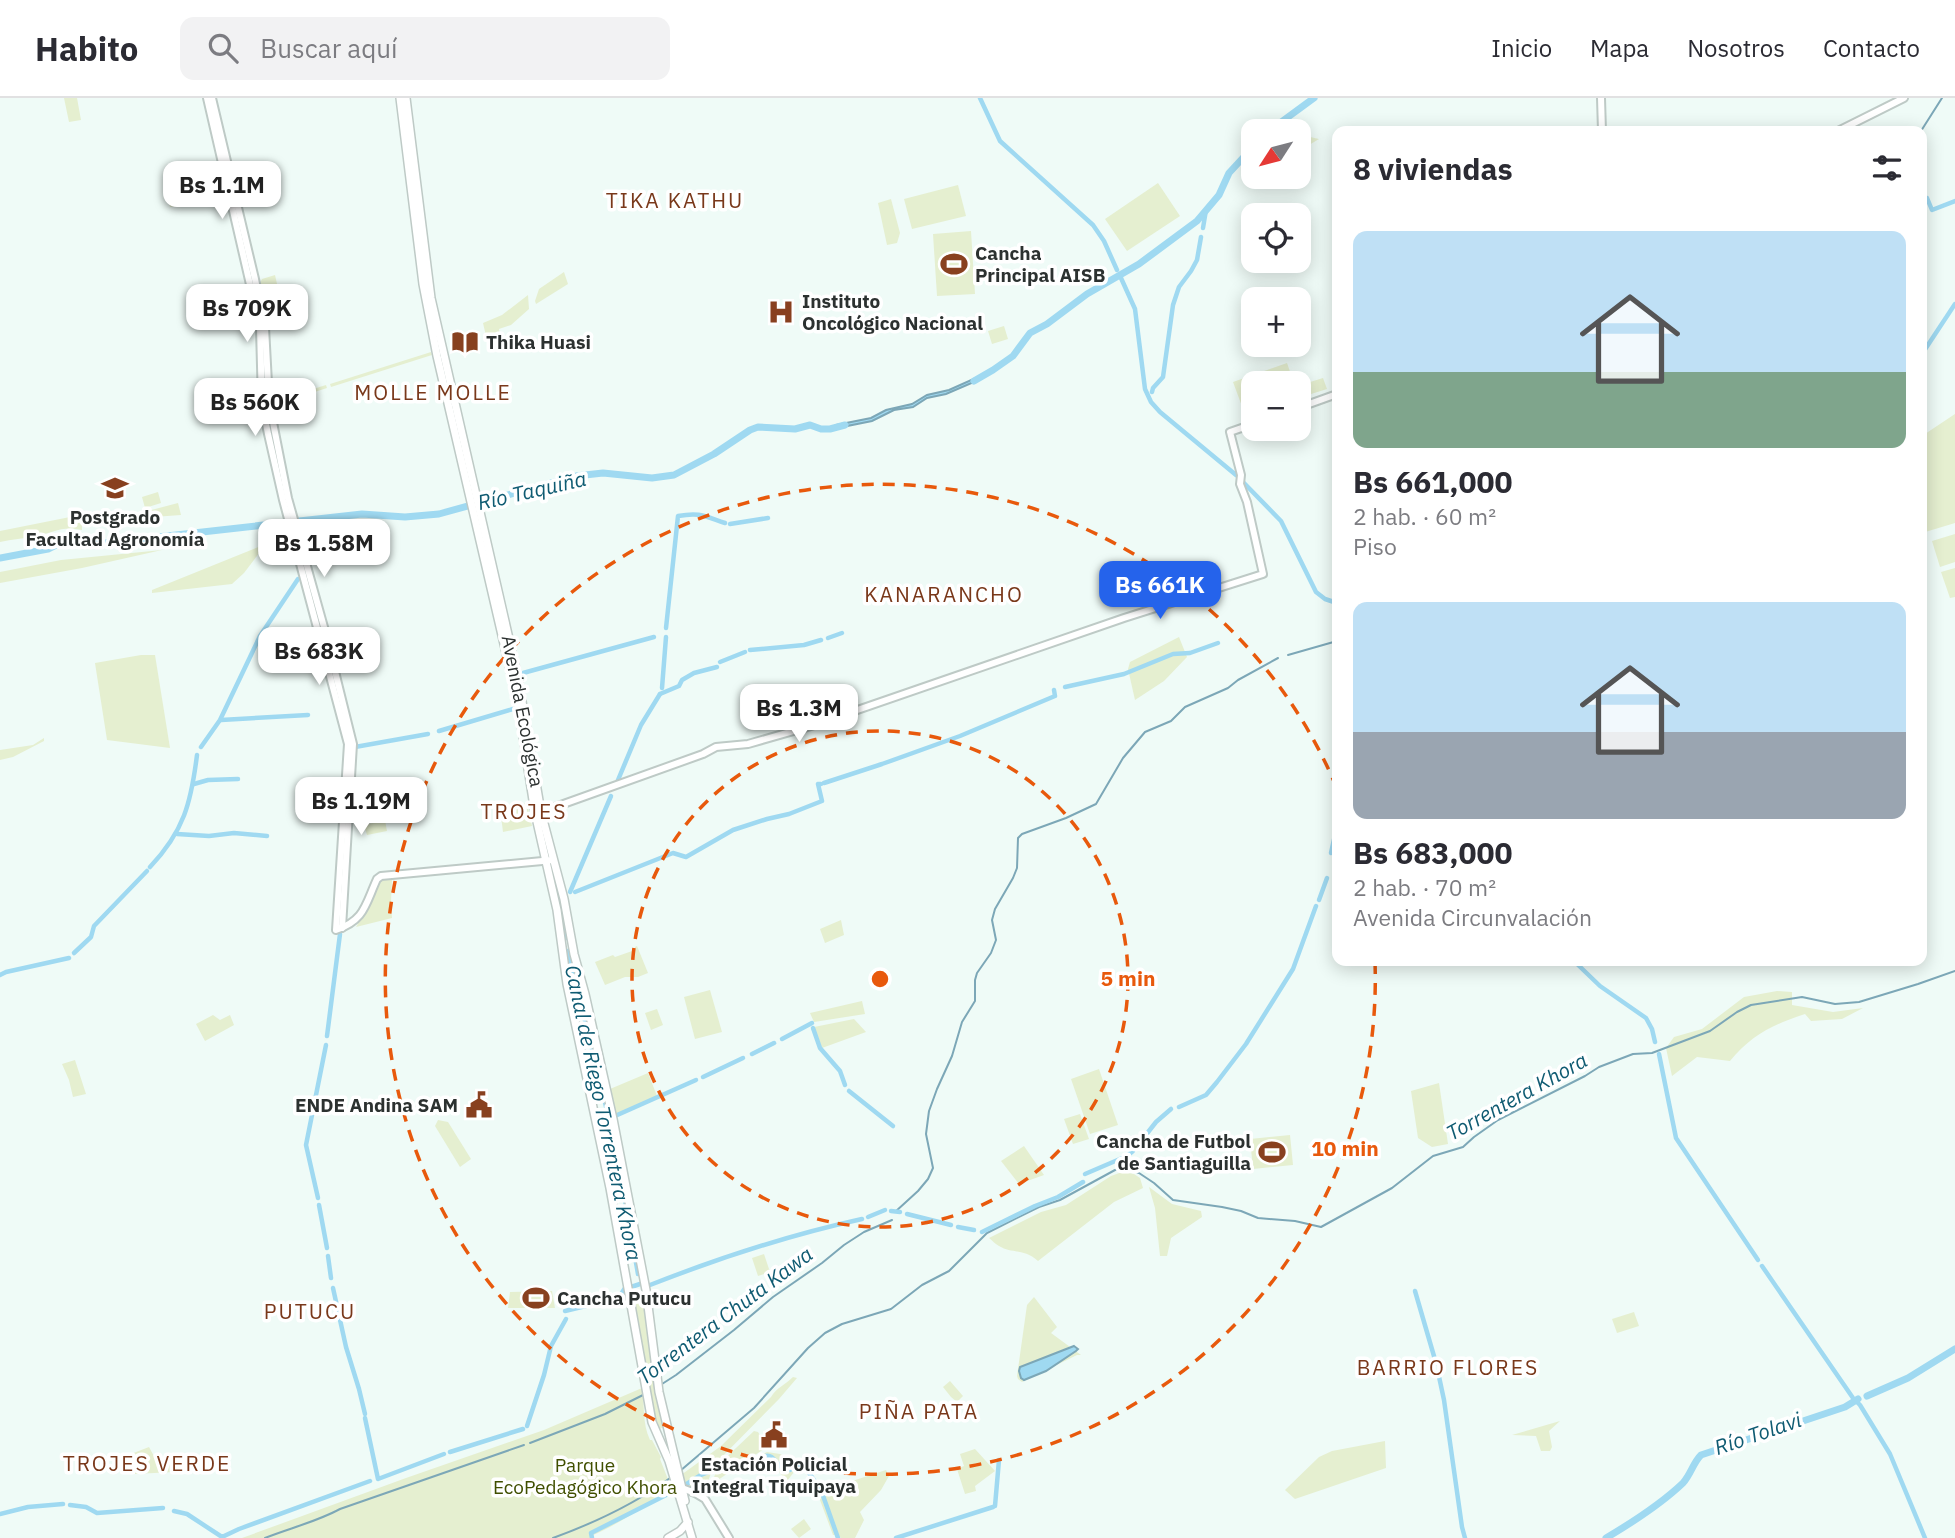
<!DOCTYPE html>
<html lang="es">
<head>
<meta charset="utf-8">
<style>
	:root { --surface:#fff; --page:#f2f2f3; --text:#2b2b33; --muted:#7c7c81; --line:#e1e1e2; --accent:#2563eb }
	body { margin:0; font-family:"IBM Plex Sans",sans-serif; background:var(--page); color:var(--text); height:100vh; display:flex; flex-direction:column; font-size:26px; white-space:nowrap }
	* { box-sizing:border-box; margin:0 }
	p { font-size:23px; color:var(--muted) }
	.icon { flex:none; width:38px; height:38px; fill:none; stroke:currentColor; stroke-width:2; stroke-linecap:round; stroke-linejoin:round }
	.map { position:relative; flex:1; overflow:hidden }
	.side { position:absolute; left:1332px; top:28px; width:595px; height:840px; display:flex; flex-direction:column; background:var(--surface); border-radius:14px; box-shadow:0 4px 18px #0003 }
	.side>* { flex:none }
	.needle { width:46px; rotate:234deg }
	.controls { position:absolute; left:1241px; top:21px; display:grid; gap:14px }
	.controls a { display:grid; place-items:center; width:70px; height:70px; border-radius:14px; background:var(--surface); box-shadow:0 4px 18px #0003; font-size:35px }
	.price { position:absolute; translate:-50% -60px; padding:0 16px; border-radius:14px; background:#fff; color:#222; font-size:23px; line-height:46px; filter:drop-shadow(0 2px 4px #0008) }
	.price::after { content:''; position:absolute; left:50%; top:42px; width:21px; height:16px; margin-left:-10px; background:inherit; clip-path:polygon(0 0,100% 0,50% 100%) }
	.price.on { background:var(--accent); color:#fff }
	ul { padding:0; list-style:none }
	li { display:grid; align-content:center; gap:14px; height:371px; padding:0 21px }
	li span { display:grid; place-items:center; height:217px; border-radius:14px; color:#555 }
	li>.icon { margin-inline-start:auto }
	span .icon { width:126px; height:126px; fill:#fffc; stroke-width:1 }
	li b { font-size:30px }
	h2 { display:flex; justify-content:space-between; align-items:center; height:84px; padding:0 21px; font-size:30px }
	header { display:flex; align-items:center; gap:42px; box-sizing:border-box; height:98px; padding:0 35px; background:var(--surface); border-bottom:2px solid var(--line) }
	header strong { font-size:33px }
	nav { display:flex; gap:38px; margin-inline-start:auto; font-size:24px }
	.search { width:490px; height:63px; background:var(--page); display:flex; align-items:center; gap:18px; box-sizing:border-box; padding:0 24px; border-radius:14px; color:var(--muted); font-size:26px }
	.map>svg:first-child { display:block }
	.green { fill:#e5efd0 }
	.water { fill:#9fd9f1; stroke:#7ca7b7; stroke-width:2 }
	.lines { fill:none; stroke-linecap:round; stroke-linejoin:round }
	.stream { stroke:#7ca7b7; stroke-width:2 }
	.canal { stroke:#9fd9f1; stroke-width:4.5 }
	.river { stroke:#9fd9f1; stroke-width:7 }
	.secondary-casing { stroke:#becac6; stroke-width:10 }
	.primary-casing { stroke:#becac6; stroke-width:10 }
	.secondary { stroke:#fff; stroke-width:6 }
	.primary { stroke:#fff; stroke-width:7 }
	.ring { fill:none; stroke:#e8590c; stroke-width:3.5; stroke-dasharray:12 9 }
	.labels { text-anchor:middle; stroke-width:7; stroke-linejoin:round; paint-order:stroke }
	.poi-label { font-size:19px; font-weight:bold; fill:#2c3130; stroke:#fff; text-anchor:start }
	.street-label { font-size:19px; fill:#2c3130; stroke:#fff }
	.park-label { font-size:19px; fill:#404f00; stroke:#fff }
	.neighbourhood-label { font-size:21px; letter-spacing:2px; fill:#79381a; stroke:#fff }
	.water-label { font-size:21px; font-style:italic; fill:#0f5b72; stroke:#fff }
	.centre { fill:#e8590c; stroke:#fff; stroke-width:3.5 }
	.ring-label { font-size:21px; text-anchor:middle; font-weight:bold; fill:#e8590c; stroke:#fff; stroke-width:7; stroke-linejoin:round; paint-order:stroke }
</style>
</head>
<body>
<header>
<strong>Habito</strong>
<div class="search"><svg class="icon" aria-label="search" viewBox="0 0 24 24"><circle cx="10" cy="10" r="6"/><path d="M15 15l6 6"/></svg>Buscar aquí</div>
<nav><a>Inicio</a><a>Mapa</a><a>Nosotros</a><a>Contacto</a></nav>
</header>
<div class="map">
<svg width="1955" height="1440" viewBox="0 0 1955 1440">
	<rect width="100%" height="100%" fill="#effbf7"/>
	<!-- green -->
	<g class="green">
		<path d="M64,0h13l4,22 -12,2z"/>
		<path d="M1299,21l2,5 -2,2 7,10 13,3 -20,12 -1,-20h-20z"/>
		<path d="M1158,85l22,33 -53,35 -22,-32z"/>
		<path d="M958,87l8,31 -54,13 -8,-30z"/>
		<path d="M185,95l3,11 -18,3 -2,-10z"/>
		<path d="M891,101l9,34 -3,10 -10,2 -9,-42z"/>
		<path d="M971,133l4,63 -38,2 -4,-62z"/>
		<path d="M564,174l4,12 -32,20 -1,-3 4,-12z"/>
		<path d="M275,177l11,49 -13,4 -5,-2 -8,-43 2,-4z"/>
		<path d="M528,197l1,14 -18,16 -12,4 3,16 -13,4 -6,-26 19,-8z"/>
		<path d="M1004,228l4,13 -16,5 -4,-13z"/>
		<path d="M431,254l1,3 -101,32 -1,-3z"/>
		<path d="M1287,265l7,20h-41v32l-7,2 -13,-35z"/>
		<path d="M1323,280l4,11 -16,5 -4,-11z"/>
		<path d="M326,287l1,3 -52,17 -3,-1 2,-3z"/>
		<path d="M1955,316v109l-33,10v-97z"/>
		<path d="M158,394l3,11 -16,5 -3,-11z"/>
		<path d="M178,405l3,12 -41,3v-5z"/>
		<path d="M75,418l7,2v12c-19,-5 -29,3 -47,6 -11,3 -23,3 -35,6v-11z"/>
		<path d="M1955,436v28l-15,5 -8,-26z"/>
		<path d="M266,446l-22,29 -12,11 -80,9v-3z"/>
		<path d="M162,452l-80,18 -82,15v-11l61,-12z"/>
		<path d="M1955,470v29l-5,1 -9,-26z"/>
		<path d="M1179,539l8,20 -23,24 -29,19 -7,-31 2,-7z"/>
		<path d="M141,557h14l15,93 -63,-8 -12,-77z"/>
		<path d="M44,640v3l-31,16 -13,3v-10l33,-5z"/>
		<path d="M527,705l5,23 -29,6 -3,-24z"/>
		<path d="M385,722l2,11 -20,4 -3,-10z"/>
		<path d="M383,781h9l-1,23 1,16 -36,9 15,-25 5,-16z"/>
		<path d="M841,822l3,15 -19,8 -5,-14z"/>
		<path d="M637,848l11,27 -10,4h-13l-20,8 -10,-23 18,-7 2,2 20,-7v-3z"/>
		<path d="M710,892l12,42 -27,7 -11,-42z"/>
		<path d="M1777,893l15,1v13l41,7 30,-4 -21,11 -31,2 -6,-7c-31,10 -54,21 -75,47l-33,-4 -25,19 -6,-28 8,-11 28,-8 42,-32z"/>
		<path d="M862,903l3,13 -51,8 -4,-9z"/>
		<path d="M657,911l6,16 -12,5 -6,-17z"/>
		<path d="M213,917l7,5 10,-5 4,10 -29,16 -9,-17z"/>
		<path d="M854,921l12,13 -44,16 -8,-21z"/>
		<path d="M75,962l11,34 -13,3 -4,-17 -7,-16z"/>
		<path d="M1099,971l19,56 -28,9 -19,-55z"/>
		<path d="M648,975l9,23 -41,19 -6,-26z"/>
		<path d="M1439,985l9,61 -16,3 -14,-9 -7,-47z"/>
		<path d="M1080,1016l9,25 -16,5 -9,-25z"/>
		<path d="M438,1022l10,2 23,37 -11,8 -25,-41z"/>
		<path d="M1290,1037l3,30 -40,4 -3,-30z"/>
		<path d="M1024,1048l20,29 -25,9 -18,-23z"/>
		<path d="M1122,1074l12,2 6,4 3,10 -29,14 -76,59c-15,-13 -26,-7 -39,-15 -4,-2 -6,-5 -10,-8l52,-26 25,-7 45,-29z"/>
		<path d="M1149,1089l23,17 29,7 1,6 -31,21 -4,18h-7l-5,-48z"/>
		<path d="M764,1156l6,18 -12,4 -6,-18z"/>
		<path d="M552,1193l3,17h-47l2,-16z"/>
		<path d="M640,1199l2,1 21,129 -5,3h-2l-23,-132z"/>
		<path d="M1034,1199l23,30 -6,6 30,22h-4l-55,27 -4,-3 -1,-3 10,-71z"/>
		<path d="M1634,1214l5,14 -22,7 -5,-14z"/>
		<path d="M793,1279l4,1 -18,21 -65,66 -8,22 -9,4 -14,-3 -2,-13 40,-29 50,-49c5,-9 14,-12 22,-20z"/>
		<path d="M950,1283l13,15 -6,6 -6,-5 -8,-10z"/>
		<path d="M642,1290c3,18 0,35 8,52h2l9,17 -1,2 11,28c-26,19 -50,36 -80,49v2h-349l164,-60 138,-48z"/>
		<path d="M1560,1323l-11,10 3,16 -2,4h-9l-5,-15 -24,-1z"/>
		<path d="M754,1333l4,1 7,11 -1,6 -52,35 6,-19z"/>
		<path d="M1385,1343l1,27 -91,31 -10,-9 34,-33 13,-6z"/>
		<path d="M149,1349l6,11 23,-2 -4,16 -39,2 -4,-20z"/>
		<path d="M975,1351l20,22 -20,15 1,5 -11,3 -8,-25 7,-3 -4,-12z"/>
		<path d="M767,1354l13,2 16,7 -2,11 -7,9 -24,-27z"/>
		<path d="M886,1372l3,6 -8,14 -21,22 4,8 -9,18h-14l-3,-3h-5l-13,-35 -1,-10 14,3 7,-8z"/>
		<path d="M804,1421l7,10 -12,9 -8,-9z"/>
	</g>
	<!-- water -->
	<g class="water">
		<path d="M980,278l1,3 -35,15 -19,4 -14,9 -19,3 -22,11 -35,7 -1,-3 35,-7 15,-8 26,-6 15,-9 22,-5z"/>
		<path d="M1074,1248l4,3 -2,2 -30,20 -22,9 -3,-2 -2,-7 1,-4z"/>
	</g>
	<g class="lines">
		<!-- stream -->
		<g class="stream">
			<path d="M1921,33l21,-33"/>
			<path d="M1288,557l49,-14"/>
			<path d="M895,1114l23,-21 10,-12 5,-11 -7,-34 3,-23 8,-22 15,-33 10,-34 13,-21v-21l2,-7 14,-20 5,-13 -4,-20 3,-11 18,-31 4,-10 1,-30 4,-4 44,-16 30,-14 27,-46 22,-26 26,-11 14,-14 43,-19 10,-8 40,-22"/>
			<path d="M662,1286l14,-9 58,-45 39,-33 49,-34 22,-18 20,-13 28,-12"/>
			<path d="M530,1345l75,-29 40,-20"/>
			<path d="M680,1373l74,-63 54,-60 17,-15 17,-9 49,-15 31,-24 27,-14 38,-38 52,-26 21,-7 55,-30 11,-2 13,5 15,10 19,17 49,7 19,4 17,7 37,3 26,6 71,-39 41,-32 30,-9 11,-10 24,-17 87,-44 14,-9 34,-13 19,-1 58,-22 27,-19 14,-7 51,-8 33,7 24,-2 59,-18 37,-13"/>
			<path d="M265,1440c25,-10 51,-16 75,-29l184,-64"/>
			<path d="M553,1440c41,-15 82,-34 117,-60"/>
		</g>
		<!-- canal -->
		<g class="canal">
			<path d="M980,0l20,43 93,84 11,16 13,29"/>
			<path d="M1922,102l5,-2 5,12 23,-9"/>
			<path d="M1203,130l3,-18"/>
			<path d="M1121,180l14,31 10,80 6,13 9,10 76,63"/>
			<path d="M1922,256l33,-50"/>
			<path d="M1152,294l1,-4 10,-11 10,-72 6,-18 12,-16 6,-11 4,-23"/>
			<path d="M1242,383l39,40 35,71 9,7 12,4"/>
			<path d="M301,422v3"/>
			<path d="M730,426l38,-6"/>
			<path d="M666,530l12,-112c22,-4 26,0 47,7"/>
			<path d="M828,540l14,-5"/>
			<path d="M750,552l54,-5 17,-5"/>
			<path d="M720,564l25,-10"/>
			<path d="M523,575l131,-36"/>
			<path d="M1065,589l59,-13 49,-20 17,-1 28,-10"/>
			<path d="M662,590l4,-51"/>
			<path d="M660,596l19,-8 3,-6 12,-7 23,-6"/>
			<path d="M221,622l87,-5"/>
			<path d="M439,633l74,-22"/>
			<path d="M201,649l19,-27 40,-84 38,-57"/>
			<path d="M355,649l73,-13"/>
			<path d="M618,682l23,-55 19,-31"/>
			<path d="M824,685l58,-19 78,-28 95,-40 -1,-6"/>
			<path d="M194,686l14,-4 30,-1"/>
			<path d="M177,736l32,2 25,-3 33,3"/>
			<path d="M1331,755l6,-27"/>
			<path d="M150,769c34,-36 41,-64 47,-112"/>
			<path d="M570,794l41,-96"/>
			<path d="M575,794l98,-39 13,4 47,-27 34,-11 22,-5 33,-13 -4,-17h3"/>
			<path d="M1319,802l8,-22"/>
			<path d="M561,810l5,30"/>
			<path d="M568,853l41,168 2,24 10,37"/>
			<path d="M74,855l17,-16 3,-11 53,-55"/>
			<path d="M1574,863l26,25 46,32 6,11 3,13"/>
			<path d="M0,877l6,-3 63,-14"/>
			<path d="M813,930l7,20 20,23 5,14"/>
			<path d="M327,938l13,-102"/>
			<path d="M782,941l30,-16"/>
			<path d="M752,956l22,-11"/>
			<path d="M1659,956l17,84 82,122"/>
			<path d="M703,979l40,-19"/>
			<path d="M849,993l44,35"/>
			<path d="M1179,1009l27,-12 11,-13 29,-38 47,-75 23,-63"/>
			<path d="M615,1018l81,-36"/>
			<path d="M1138,1047l18,-23 15,-13"/>
			<path d="M1085,1076l42,-18 6,-5"/>
			<path d="M623,1091l15,85"/>
			<path d="M318,1100l-12,-53 20,-100"/>
			<path d="M319,1107l8,43"/>
			<path d="M891,1113l9,1"/>
			<path d="M907,1116l44,11"/>
			<path d="M868,1119l17,-7"/>
			<path d="M958,1129l16,3"/>
			<path d="M982,1134l53,-26 23,-9 25,-15"/>
			<path d="M328,1158l3,22"/>
			<path d="M1762,1168l91,132 7,7 30,49 35,84"/>
			<path d="M650,1187c69,-27 139,-50 212,-66"/>
			<path d="M631,1189l9,-3"/>
			<path d="M333,1190l13,59 13,42 6,25"/>
			<path d="M1415,1193l21,72"/>
			<path d="M565,1213l29,-7 8,-6 19,-4 4,-6"/>
			<path d="M1438,1274l6,28 18,127 3,11"/>
			<path d="M365,1320l13,61 66,-25"/>
			<path d="M527,1328l17,-51 7,-29 15,-27"/>
			<path d="M450,1354l73,-23"/>
			<path d="M748,1367c33,-22 20,2 42,5l6,-4"/>
			<path d="M799,1368l6,1"/>
			<path d="M718,1371l20,-3"/>
			<path d="M807,1372l14,20 17,48"/>
			<path d="M685,1387l16,-10 10,-4"/>
			<path d="M70,1407l16,2 11,6 66,-5"/>
			<path d="M995,1408l4,-46"/>
			<path d="M174,1413l13,3 35,23 17,-8 131,-48"/>
			<path d="M0,1416l28,-7 35,-3"/>
			<path d="M592,1440l-1,-5 83,-42"/>
			<path d="M896,1440l97,-31"/>
		</g>
		<!-- river -->
		<g class="river">
			<path d="M1269,33l45,-33"/>
			<path d="M974,283l19,-11 20,-14 17,-23 17,-9 40,-30 52,-30 58,-43 22,-26 10,-22 24,-26"/>
			<path d="M0,460l48,-9 18,-9 38,3 258,-29 43,3 34,-3 137,-38 27,-3 49,5 22,-3 40,-21 36,-24 8,-3 37,2 15,-4 11,4h9l15,-4"/>
			<path d="M1867,1298l41,-18 47,-29"/>
			<path d="M1606,1440c27,-16 54,-33 77,-55 8,-9 10,-20 18,-28l144,-48 13,-8"/>
		</g>
		<!-- secondary casing -->
		<g class="secondary-casing">
			<g id="secondary">
				<path d="M207,0l53,230 2,76 6,30 15,66 65,244 -12,186c29,-10 29,-25 41,-51l4,-3 172,-16"/>
				<path d="M212,0l43,181 10,48 4,75 19,96 36,129 29,117 -11,184"/>
				<path d="M1601,0l1,33"/>
				<path d="M1838,33l66,-33"/>
				<path d="M1298,310l39,-14"/>
				<path d="M541,714l162,-58 13,-7 32,-3 63,-18 313,-108 139,-44 -16,-72 -7,-18 1,-9 -11,-43 23,-8"/>
				<path d="M682,1390l13,5 10,6 24,39"/>
			</g>
		</g>
		<!-- primary casing -->
		<g class="primary-casing">
			<g id="primary">
				<path d="M400,0l23,186 14,72 81,348 17,109 22,97 10,74 43,204 42,234 17,39 23,77"/>
				<path d="M406,0l25,200 87,380 23,134 23,87 10,55 11,40 28,125 33,171 13,102 26,109"/>
				<path d="M668,1440l12,-7 8,-9"/>
			</g>
		</g>
		<!-- secondary -->
		<use href="#secondary" class="secondary"/>
		<!-- primary -->
		<use href="#primary" class="primary"/>
	</g>
	<!-- distance rings -->
	<g class="ring">
		<circle cx="880" cy="881" r="248"/>
		<path d="M1375 864A495 495 0 1 1 1336 688"/>
	</g>
	<!-- icons -->
	<defs>
		<g id="stadium-bare" transform="scale(2.1)"><path d="M0-5a6.5 5 0 1 0 0 10a6.5 5 0 1 0 0-10ZM-3.5-1.8h7v3.6h-7Z" fill="#88401f" stroke="#fff" stroke-width="2.5" paint-order="stroke"/></g>
		<g id="hospital-bare" transform="scale(2.1)"><path d="M-5-5h3v3.5h4V-5h3V5h-3V1.5h-4V5h-3Z" fill="#88401f" stroke="#fff" stroke-width="2.5" paint-order="stroke"/></g>
		<g id="library-bare" transform="scale(2.1)"><path d="M-6-4Q-3-5.5-.7-3.5V5Q-3 3-6 4ZM6-4Q3-5.5 .7-3.5V5Q3 3 6 4Z" fill="#88401f" stroke="#fff" stroke-width="2.5" paint-order="stroke"/></g>
		<g id="university-bare" transform="scale(2.1)"><path d="M0-5L7-2L0 1L-7-2ZM-4 1L0 2.5L4 1V4Q0 6-4 4Z" fill="#88401f" stroke="#fff" stroke-width="2.5" paint-order="stroke"/></g>
		<g id="civic-bare" transform="scale(2.1)"><path d="M-.6-6.5H3V-4.5H.6V-3L4-1V1h2V6H-6V1h2V-1L-.6-3ZM-1.2 2.5V6h2.4V2.5Z" fill="#88401f" stroke="#fff" stroke-width="2.5" paint-order="stroke"/></g>
	</defs>
	<g fill-rule="evenodd">
		<use href="#stadium-bare" x="954" y="166"/>
		<use href="#hospital-bare" x="781" y="214"/>
		<use href="#library-bare" x="465" y="244"/>
		<use href="#university-bare" x="115" y="390"/>
		<use href="#civic-bare" x="479" y="1007"/>
		<use href="#stadium-bare" x="1272" y="1054"/>
		<use href="#stadium-bare" x="536" y="1200"/>
		<use href="#civic-bare" x="774" y="1337"/>
	</g>
	<g class="labels">
		<!-- poi labels -->
		<g class="poi-label">
			<text x="975" y="162">Cancha<tspan x="975" dy="22">Principal AISB</tspan></text>
			<text x="802" y="210">Instituto<tspan x="802" dy="22">Oncológico Nacional</tspan></text>
			<text x="486" y="251">Thika Huasi</text>
			<text x="115" y="426" text-anchor="middle">Postgrado<tspan x="115" dy="22">Facultad Agronomía</tspan></text>
			<text x="458" y="1014" text-anchor="end">ENDE Andina SAM</text>
			<text x="1251" y="1050" text-anchor="end">Cancha de Futbol<tspan x="1251" dy="22">de Santiaguilla</tspan></text>
			<text x="557" y="1207">Cancha Putucu</text>
			<text x="774" y="1373" text-anchor="middle">Estación Policial<tspan x="774" dy="22">Integral Tiquipaya</tspan></text>
		</g>
		<!-- street labels -->
		<g class="street-label">
			<text transform="translate(523 613) rotate(79)" y="7">Avenida Ecológica</text>
		</g>
		<!-- park labels -->
		<g class="park-label">
			<text x="585" y="1374">Parque<tspan x="585" dy="22">EcoPedagógico Khora</tspan></text>
		</g>
		<!-- neighbourhood labels -->
		<g class="neighbourhood-label">
			<text x="675" y="110">TIKA KATHU</text>
			<text x="433" y="302">MOLLE MOLLE</text>
			<text x="944" y="504">KANARANCHO</text>
			<text x="524" y="721">TROJES</text>
			<text x="310" y="1221">PUTUCU</text>
			<text x="1448" y="1277">BARRIO FLORES</text>
			<text x="919" y="1321">PIÑA PATA</text>
			<text x="147" y="1373">TROJES VERDE</text>
		</g>
		<!-- water labels -->
		<g class="water-label">
			<text transform="translate(532 393) rotate(-13)" y="7">Río Taquiña</text>
			<text transform="translate(1517 999) rotate(-29)" y="7">Torrentera Khora</text>
			<text transform="translate(603 1015) rotate(78)" y="7">Canal de Riego Torrentera Khora</text>
			<text transform="translate(725 1218) rotate(-37)" y="7">Torrentera Chuta Kawa</text>
			<text transform="translate(1758 1336) rotate(-19)" y="7">Río Tolavi</text>
		</g>
	</g>
	<circle cx="880" cy="881" r="10" class="centre"/>
	<g class="ring-label">
		<text x="1128" y="888">5 min</text>
		<text x="1345" y="1058">10 min</text>
	</g>
</svg>
<div class="controls">
<a><svg class="needle" viewBox="-14 -14 28 28"><path d="M0-13l5 13h-10z" fill="#e53935"/><path d="M0 13l5-13h-10z" fill="#7c7c81"/></svg></a>
<a><svg class="icon" aria-label="locate" viewBox="0 0 24 24"><circle cx="12" cy="12" r="6"/><path d="M12 2v4M12 18v4M2 12h4M18 12h4"/></svg></a>
<a>+</a>
<a>−</a>
</div>
<b class="price" style="left:222px;top:123px">Bs 1.1M</b>
<b class="price" style="left:247px;top:246px">Bs 709K</b>
<b class="price" style="left:255px;top:340px">Bs 560K</b>
<b class="price" style="left:324px;top:481px">Bs 1.58M</b>
<b class="price on" style="left:1160px;top:523px">Bs 661K</b>
<b class="price" style="left:319px;top:589px">Bs 683K</b>
<b class="price" style="left:799px;top:646px">Bs 1.3M</b>
<b class="price" style="left:361px;top:739px">Bs 1.19M</b>
<section class="side">
<h2>8 viviendas<svg class="icon" aria-label="filters" viewBox="0 0 24 24"><path d="M4 7h16M4 17h16"/><circle cx="9" cy="7" r="2"/><circle cx="15" cy="17" r="2"/></svg></h2>
<ul>
<li><span style="background:linear-gradient(#bfe0f5 65%,#7fa58c 0)"><svg class="icon" aria-label="home" viewBox="0 0 24 24"><path d="M3 11l9-7 9 7M6 9v11h12V9"/></svg></span><div><b>Bs 661,000</b><p>2 hab. · 60 m²</p><p>Piso</p></div></li>
<li><span style="background:linear-gradient(#bfe0f5 60%,#9aa5b1 0)"><svg class="icon" aria-label="home" viewBox="0 0 24 24"><path d="M3 11l9-7 9 7M6 9v11h12V9"/></svg></span><div><b>Bs 683,000</b><p>2 hab. · 70 m²</p><p>Avenida Circunvalación</p></div></li>
</ul>
</section>
</div>
</body>
</html>
